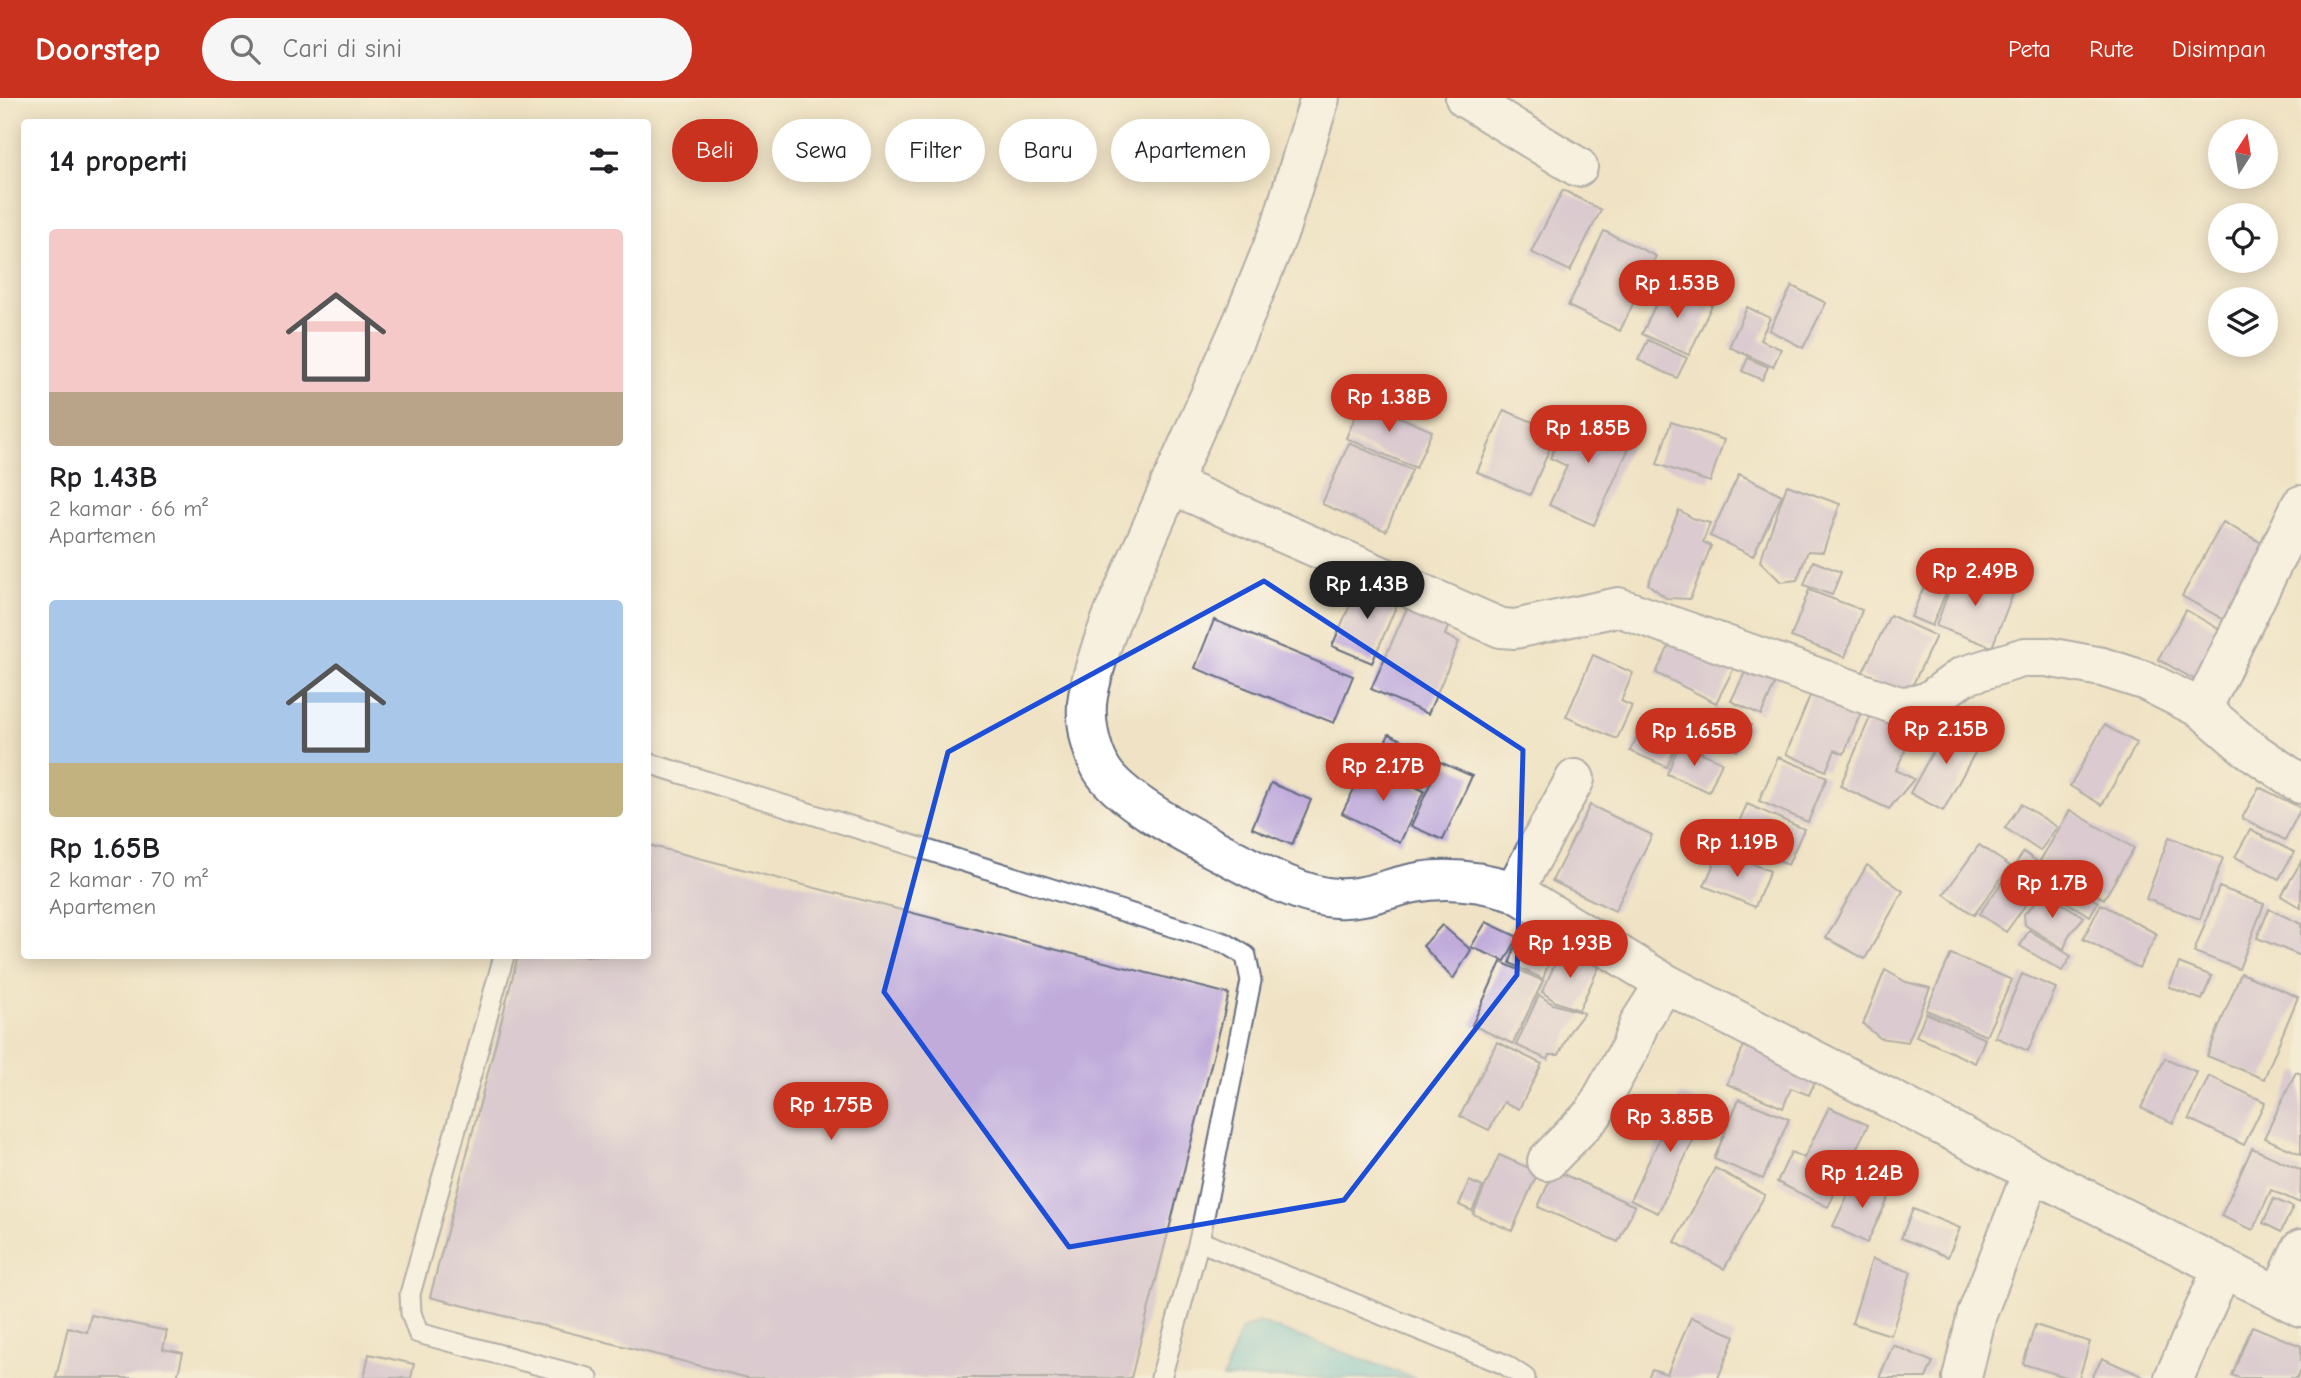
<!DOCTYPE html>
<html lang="id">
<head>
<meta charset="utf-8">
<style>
	:root { --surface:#fff; --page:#f6f6f6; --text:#202124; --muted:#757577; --accent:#c8321e }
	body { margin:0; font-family:"Comic Neue",sans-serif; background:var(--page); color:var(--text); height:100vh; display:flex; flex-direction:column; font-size:26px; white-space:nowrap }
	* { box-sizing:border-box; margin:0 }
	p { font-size:23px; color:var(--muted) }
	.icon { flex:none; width:38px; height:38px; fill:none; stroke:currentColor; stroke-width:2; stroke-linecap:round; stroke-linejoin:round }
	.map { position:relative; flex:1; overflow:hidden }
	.details { position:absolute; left:21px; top:21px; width:630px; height:840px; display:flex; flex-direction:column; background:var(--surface); border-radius:7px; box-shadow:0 4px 18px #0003 }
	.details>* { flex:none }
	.banner { position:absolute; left:672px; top:21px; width:665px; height:63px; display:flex; gap:14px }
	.needle { width:46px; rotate:12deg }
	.fabs { position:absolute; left:2208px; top:21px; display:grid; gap:14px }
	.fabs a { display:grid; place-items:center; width:70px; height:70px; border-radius:50%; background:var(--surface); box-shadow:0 4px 18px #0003; font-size:35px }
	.price { position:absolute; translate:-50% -60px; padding:0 16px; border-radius:24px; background:var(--accent); color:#fff; font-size:23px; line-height:46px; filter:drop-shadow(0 2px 4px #0008) }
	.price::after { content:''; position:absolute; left:50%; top:42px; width:21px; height:16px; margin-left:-10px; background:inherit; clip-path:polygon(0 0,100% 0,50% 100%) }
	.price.active { background:#222; color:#fff }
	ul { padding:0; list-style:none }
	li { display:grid; align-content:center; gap:14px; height:371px; padding:0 28px }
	li span { display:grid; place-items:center; height:217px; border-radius:7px; color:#555 }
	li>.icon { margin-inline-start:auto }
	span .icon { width:126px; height:126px; fill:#fffc; stroke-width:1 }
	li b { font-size:30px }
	h2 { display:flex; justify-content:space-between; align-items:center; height:84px; padding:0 28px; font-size:30px }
	.tag { padding:0 24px; border-radius:32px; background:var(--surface); box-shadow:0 4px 18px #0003; font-size:24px; line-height:63px }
	.tag.active { background:var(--accent); color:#fff }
	header { display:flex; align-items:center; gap:42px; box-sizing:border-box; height:98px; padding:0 35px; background:var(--accent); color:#fff }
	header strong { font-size:33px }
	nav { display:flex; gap:38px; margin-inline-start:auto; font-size:24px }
	.search { width:490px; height:63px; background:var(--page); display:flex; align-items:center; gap:18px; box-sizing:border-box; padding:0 24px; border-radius:38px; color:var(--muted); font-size:26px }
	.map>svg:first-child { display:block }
	.water { fill:#5bc2d8; stroke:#3b789b; stroke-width:2 }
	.building { fill:#c0abdb }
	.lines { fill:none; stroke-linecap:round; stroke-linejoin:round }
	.lane-casing { stroke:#666e82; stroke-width:23 }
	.street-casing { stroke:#666e82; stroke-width:42 }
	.lane { stroke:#fff; stroke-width:19 }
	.street { stroke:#fff; stroke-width:38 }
	.marked { fill:none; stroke:#1d4ed8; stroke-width:5; stroke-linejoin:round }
</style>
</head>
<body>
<header>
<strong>Doorstep</strong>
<div class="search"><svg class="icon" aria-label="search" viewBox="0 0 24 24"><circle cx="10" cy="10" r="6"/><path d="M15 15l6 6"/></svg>Cari di sini</div>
<nav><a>Peta</a><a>Rute</a><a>Disimpan</a></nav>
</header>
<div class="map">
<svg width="2301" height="1280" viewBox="0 0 2301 1280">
	<rect width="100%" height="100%" fill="#fbf7ec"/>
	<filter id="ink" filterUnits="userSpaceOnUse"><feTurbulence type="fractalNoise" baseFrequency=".0143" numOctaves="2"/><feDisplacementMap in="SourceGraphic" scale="14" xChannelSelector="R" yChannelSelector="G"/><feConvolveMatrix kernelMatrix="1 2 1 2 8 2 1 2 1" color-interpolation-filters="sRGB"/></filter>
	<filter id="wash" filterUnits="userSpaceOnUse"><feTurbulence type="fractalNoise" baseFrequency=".00686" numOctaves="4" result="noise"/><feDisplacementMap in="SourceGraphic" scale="28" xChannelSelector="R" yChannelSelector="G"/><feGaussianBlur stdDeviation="1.57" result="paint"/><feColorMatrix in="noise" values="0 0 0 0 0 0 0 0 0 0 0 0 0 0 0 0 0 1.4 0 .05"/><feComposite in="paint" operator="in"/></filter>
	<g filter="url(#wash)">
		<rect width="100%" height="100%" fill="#f0e3c5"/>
		<!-- water -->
		<path class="water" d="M1258,1224l157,56h-192l18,-48z"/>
		<g id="blocks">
			<!-- building -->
			<g class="building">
				<path d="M1563,92l38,20 -31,61 -39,-19z"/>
				<path d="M1604,133l52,25 -36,75 -52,-25z"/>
				<path d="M1665,186l47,21 -23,50 -47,-21z"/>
				<path d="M1792,188l34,17 -23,45 -34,-18z"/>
				<path d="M1747,209l23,11 -10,22 21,9 -8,18 -44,-20z"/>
				<path d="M1648,242l39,18 -10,20 -39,-18z"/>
				<path d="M1748,260l20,9 -6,13 -20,-9z"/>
				<path d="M1362,303l70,30 -16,37 -70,-30z"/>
				<path d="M1572,311l62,28 -40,88 -45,-20 18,-39 -17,-8z"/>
				<path d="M1504,312l53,22 -27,63 -53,-23z"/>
				<path d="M1671,324l53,18 -14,42 -53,-18z"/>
				<path d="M1349,345l63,27 -26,61 -64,-27z"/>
				<path d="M1739,376l43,21 -29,61 -43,-20z"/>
				<path d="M1787,387l53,19 -17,48 -15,-1 -11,29 -16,2 -21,-21z"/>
				<path d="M1679,412l15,9 16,4 -7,19 8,4 -21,53 -24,-1 -18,-14z"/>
				<path d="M2223,424l54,29 -42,75 -53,-30z"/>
				<path d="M1813,463l28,11 -9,23 -28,-10z"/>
				<path d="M1934,465l21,8 -23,55 -21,-9z"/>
				<path d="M1957,471l57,22 -22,56 -56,-21z"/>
				<path d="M1362,480l39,17 -29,68 -40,-17z"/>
				<path d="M1809,492l53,20 -17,47 -54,-20z"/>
				<path d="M1411,501l41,18 -7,18 14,7 -31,72 -57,-25z"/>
				<path d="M2186,512l38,22 -27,49 -39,-22z"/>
				<path d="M1890,517l46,21 -29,61 -46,-21z"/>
				<path d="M1214,522l139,56 -19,47 -139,-55z"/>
				<path d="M1673,540l61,30 -18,35 -60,-30z"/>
				<path d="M1593,557l40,18 -12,28 11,5 -15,33 -51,-22z"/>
				<path d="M1749,566l29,13 -17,38 -30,-14z"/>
				<path d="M1817,581l49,21 -22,54 -9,-4 -9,21 -40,-17z"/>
				<path d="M1716,609l35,18 -14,26 -35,-18z"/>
				<path d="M1872,615l42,18 -18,39 18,9 -25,30 -49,-23z"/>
				<path d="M1644,624l36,15 -13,30 -37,-16z"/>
				<path d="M1949,624l33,18 -39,71 -33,-18z"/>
				<path d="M2104,627l33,18 -35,62 -32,-19z"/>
				<path d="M1389,636l49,24 -15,29 -48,-24z"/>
				<path d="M1680,645l42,19 -13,30 -42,-18z"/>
				<path d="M1778,659l49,20 -19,45 -49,-21z"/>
				<path d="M1440,664l32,14 -29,64 -32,-14z"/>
				<path d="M1367,665l57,28 -24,52 -58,-30z"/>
				<path d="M1271,685l40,17 -19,45 -40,-17z"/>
				<path d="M2259,689l42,21 -16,32 -43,-22z"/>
				<path d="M1747,706l57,25 -16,36 -57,-25z"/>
				<path d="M2021,706l36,23 -17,24 -35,-23z"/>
				<path d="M1590,707l62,30 -37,76 -63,-30z"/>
				<path d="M2070,712l64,38 -30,51 -64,-38z"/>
				<path d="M2250,732l44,22 -15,27 -44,-22z"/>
				<path d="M2169,739l54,21 -23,61 -54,-20z"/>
				<path d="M648,747l581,149 -98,384h-383l-318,-81 88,-341h130z"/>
				<path d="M1979,747l31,21 -36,49 -30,-21z"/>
				<path d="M1720,752l50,21 -15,36 -51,-21z"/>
				<path d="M2024,754l26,19 -44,61 -27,-18z"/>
				<path d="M2301,764v46l-20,-12z"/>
				<path d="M1867,767l36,26 -38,68 -39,-21z"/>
				<path d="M2053,777l45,27 -8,14 -46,-27z"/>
				<path d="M2219,789l45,17 -25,65 -45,-17z"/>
				<path d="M2045,795l39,24 -15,18 -5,14 -39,-24 -1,-11z"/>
				<path d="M2101,806l56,30 -18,34 -56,-29z"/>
				<path d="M2269,811l32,15v32l-44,-18z"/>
				<path d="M1486,824l32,15 -13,24 -34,-14z"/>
				<path d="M1442,827l29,25 -18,29 -30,-33z"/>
				<path d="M2029,832l42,26 -9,15 -42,-25z"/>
				<path d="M1524,838l32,18 -9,13 -4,12 -33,-16 4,-14z"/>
				<path d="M1562,851l37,18 -20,43 -23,-8 -14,-10z"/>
				<path d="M1951,856l61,26 -26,56 -60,-26z"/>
				<path d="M1501,864l42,19 -30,63 -41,-19z"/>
				<path d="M2179,865l33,13 -10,24 -33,-13z"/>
				<path d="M1885,872l21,12 24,6 -22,54 -28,-4 -17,-14z"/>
				<path d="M2241,875l57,24 -34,82 -57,-23z"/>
				<path d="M2022,876l34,14 -28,63 -33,-14z"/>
				<path d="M1539,897l14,9 31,9 -14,18 -11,24h-9l-2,5 -32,-15z"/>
				<path d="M1926,915l59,26 -10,24 -59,-27z"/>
				<path d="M1747,941l73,31 -11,25 -18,-7 -8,20 -56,-24z"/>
				<path d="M1497,944l45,22 -23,45 -15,-7 -15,28 -29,-14z"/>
				<path d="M2165,960l32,14 -24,51 -32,-15z"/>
				<path d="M2296,974l5,2v80l-37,-16z"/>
				<path d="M2209,978l56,26 -21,43 -55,-26z"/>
				<path d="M1681,996l28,14 -51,105 -28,-13z"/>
				<path d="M1739,1001l50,20 -26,60 -49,-20z"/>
				<path d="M1829,1009l39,18 -40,82 -51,-25 14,-30 13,6z"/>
				<path d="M2252,1050l49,22 -1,33 -29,-13 -18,40 -32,-14z"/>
				<path d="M1499,1057l39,17 -26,59 -39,-17z"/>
				<path d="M1715,1070l50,27 -41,74 -49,-27z"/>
				<path d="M1554,1072l81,36 -17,36 -80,-35z"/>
				<path d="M1856,1080l34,17 -23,48 -34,-17z"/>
				<path d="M1469,1083l14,6 -11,24 -13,-6z"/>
				<path d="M2274,1101l19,8 -12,25 -18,-9z"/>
				<path d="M1913,1111l47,19 -12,29 -47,-19z"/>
				<path d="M1872,1161l39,13 -20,63 -39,-12z"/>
				<path d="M91,1217l76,16 -4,18 20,4 -6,25h-121l12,-51 19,5z"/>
				<path d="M1691,1219l44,19 -17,42h-70l4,-9 15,5z"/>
				<path d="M2035,1227l55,17 -11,36h-10l-46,-14z"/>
				<path d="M2252,1228l49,20v23l-4,9h-58l-7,-3z"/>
				<path d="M1893,1247l40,17 -7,16h-47z"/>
				<path d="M369,1256l45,10 -3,14h-47z"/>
				<path d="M2102,1260l44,20h-54z"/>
			</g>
		</g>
	</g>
	<g filter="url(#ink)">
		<use href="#blocks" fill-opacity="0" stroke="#666e82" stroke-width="2"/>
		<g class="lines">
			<!-- lane casing -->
			<g class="lane-casing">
				<g id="lane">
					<path d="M648,665l577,180 21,13 5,25 -52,260 -38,137"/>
					<path d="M504,858l-94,338 1,19 7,20 170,45"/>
					<path d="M1199,1143l305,123 21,14"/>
				</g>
			</g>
			<!-- street casing -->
			<g class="street-casing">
				<g id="street">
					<path d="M1320,0l-40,131 -38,94 -129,292c-10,26 -20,53 -25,81 -4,23 2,52 13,72 18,32 89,68 121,85 33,17 77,43 114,45 28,2 51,-10 78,-15 34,-7 67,-2 100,8l151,92 367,189 269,135"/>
					<path d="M1465,0l113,69"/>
					<path d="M1170,386l331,144 14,1 103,-22 281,99 16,-1 14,-4 34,-25 62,-19h22l55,10 44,14 56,28 43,37 56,38"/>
					<path d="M2202,611l99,-204"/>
					<path d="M1514,793l61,-112"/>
					<path d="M1547,1063l46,-47 37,-66 10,-26 25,-39"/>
					<path d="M2280,1196l21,-45"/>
					<path d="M1962,1280l15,-64 55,-142"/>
					<path d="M2174,1280l49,-111"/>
				</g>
			</g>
			<!-- lane -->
			<use href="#lane" class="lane"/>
			<!-- street -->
			<use href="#street" class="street"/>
		</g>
	</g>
	<!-- marked area -->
	<path d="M0 0H2301V1280H0ZM1264,483l259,169 -6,225 -173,225 -275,47 -185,-255 64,-240z" fill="#f0e3c5" fill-opacity=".55" fill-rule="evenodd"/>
	<path class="marked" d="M1264,483l259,169 -6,225 -173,225 -275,47 -185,-255 64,-240z"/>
</svg>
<div class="fabs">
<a><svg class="needle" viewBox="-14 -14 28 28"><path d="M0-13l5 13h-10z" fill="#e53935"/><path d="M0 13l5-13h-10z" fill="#757577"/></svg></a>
<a><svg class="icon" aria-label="locate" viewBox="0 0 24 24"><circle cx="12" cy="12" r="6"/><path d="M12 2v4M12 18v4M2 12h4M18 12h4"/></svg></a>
<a><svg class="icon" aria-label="layers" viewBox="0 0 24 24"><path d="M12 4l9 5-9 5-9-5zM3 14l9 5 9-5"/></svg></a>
</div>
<b class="price" style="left:1677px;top:222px">Rp 1.53B</b>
<b class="price" style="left:1389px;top:336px">Rp 1.38B</b>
<b class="price" style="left:1588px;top:367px">Rp 1.85B</b>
<b class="price" style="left:1975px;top:510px">Rp 2.49B</b>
<b class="price active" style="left:1367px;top:523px">Rp 1.43B</b>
<b class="price" style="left:1946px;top:668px">Rp 2.15B</b>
<b class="price" style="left:1694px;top:670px">Rp 1.65B</b>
<b class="price" style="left:1383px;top:705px">Rp 2.17B</b>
<b class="price" style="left:1737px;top:781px">Rp 1.19B</b>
<b class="price" style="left:2052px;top:822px">Rp 1.7B</b>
<b class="price" style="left:1570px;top:882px">Rp 1.93B</b>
<b class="price" style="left:831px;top:1044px">Rp 1.75B</b>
<b class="price" style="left:1670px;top:1056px">Rp 3.85B</b>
<b class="price" style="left:1862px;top:1112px">Rp 1.24B</b>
<div class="banner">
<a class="tag active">Beli</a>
<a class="tag">Sewa</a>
<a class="tag">Filter</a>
<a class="tag">Baru</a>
<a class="tag">Apartemen</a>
</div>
<section class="details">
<h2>14 properti<svg class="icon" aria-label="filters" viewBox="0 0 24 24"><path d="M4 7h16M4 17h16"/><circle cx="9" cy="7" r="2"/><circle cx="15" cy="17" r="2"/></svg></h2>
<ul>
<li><span style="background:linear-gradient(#f6c9c9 75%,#b9a48a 0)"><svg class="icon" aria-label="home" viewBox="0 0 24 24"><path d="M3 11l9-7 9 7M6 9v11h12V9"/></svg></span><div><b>Rp 1.43B</b><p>2 kamar · 66 m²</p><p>Apartemen</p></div></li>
<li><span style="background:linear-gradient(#a9c7e8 75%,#c2b280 0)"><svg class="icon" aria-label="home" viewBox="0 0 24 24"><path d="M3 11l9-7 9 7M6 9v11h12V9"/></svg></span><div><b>Rp 1.65B</b><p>2 kamar · 70 m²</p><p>Apartemen</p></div></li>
</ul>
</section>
</div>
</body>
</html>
